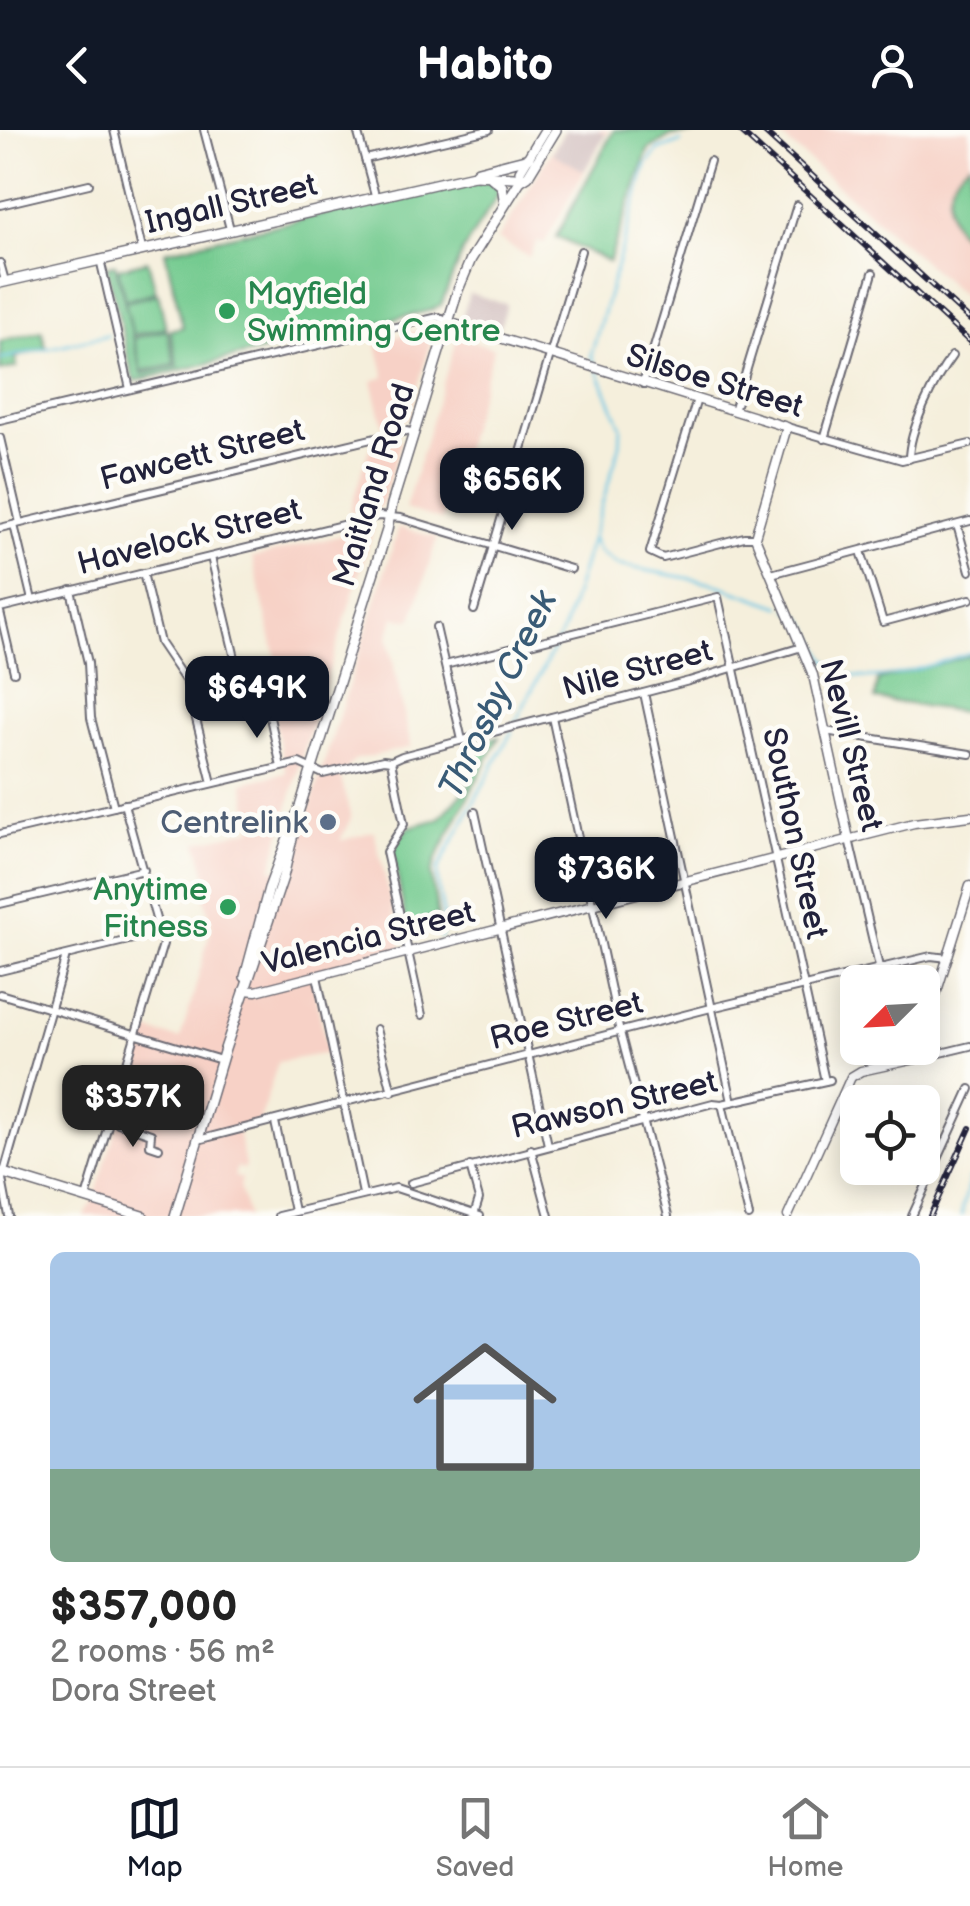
<!DOCTYPE html>
<html lang="en">
<head>
<meta charset="utf-8">
<style>
	:root { --surface:#fff; --page:#f6f6f6; --text:#222; --muted:#767676; --line:#e0e0e0; --accent:#111827 }
	body { margin:0; font-family:"Balsamiq Sans",sans-serif; background:var(--page); color:var(--text); height:100vh; display:flex; flex-direction:column; font-size:38px; white-space:nowrap }
	* { box-sizing:border-box; margin:0 }
	p { font-size:32px; color:var(--muted) }
	.icon { flex:none; width:55px; height:55px; fill:none; stroke:currentColor; stroke-width:2; stroke-linecap:round; stroke-linejoin:round }
	.map { position:relative; height:1086px; overflow:hidden }
	.panel { display:flex; flex-direction:column; background:var(--surface); flex:1 }
	.panel>* { flex:none }
	.needle { width:65px; rotate:246deg }
	.fabs { position:absolute; left:840px; top:835px; display:grid; gap:20px }
	.fabs a { display:grid; place-items:center; width:100px; height:100px; border-radius:15px; background:var(--surface); box-shadow:0 5px 25px #0003; font-size:50px }
	.price { position:absolute; translate:-50% -85px; padding:0 22px; border-radius:20px; background:var(--accent); color:#fff; font-size:32px; line-height:65px; filter:drop-shadow(0 2px 5px #0008) }
	.price::after { content:''; position:absolute; left:50%; top:60px; width:30px; height:22px; margin-left:-15px; background:inherit; clip-path:polygon(0 0,100% 0,50% 100%) }
	.price.current { background:#222; color:#fff }
	ul { padding:0; list-style:none }
	li { display:grid; align-content:center; gap:20px; height:530px; padding:0 50px }
	li span { display:grid; place-items:center; height:310px; border-radius:15px; color:#555 }
	li>.icon { margin-inline-start:auto }
	span .icon { width:180px; height:180px; fill:#fffc; stroke-width:1 }
	li b { font-size:42px }
	header { display:flex; justify-content:space-between; align-items:center; height:130px; padding:0 50px; background:var(--accent); color:#fff; font-size:45px; font-weight:700 }
	.menu { display:flex; justify-content:space-around; align-items:center; height:140px; border-top:2px solid var(--line); background:var(--surface); font-size:28px; color:var(--muted) }
	.menu a { display:grid; justify-items:center; gap:5px }
	.menu .current { color:var(--accent) }
	.map>svg:first-child { display:block }
	.built { fill:#f7d1c6 }
	.industrial { fill:#d2bfbf }
	.green { fill:#74cb90; stroke:#4b7666; stroke-width:2.5 }
	.lines { fill:none; stroke-linecap:round; stroke-linejoin:round }
	.stream { stroke:#65c4e4; stroke-width:2.5 }
	.minor-casing { stroke:#6c6a73; stroke-width:10 }
	.tertiary-casing { stroke:#6c6a73; stroke-width:11 }
	.secondary-casing { stroke:#6c6a73; stroke-width:12 }
	.primary-casing { stroke:#6c6a73; stroke-width:12 }
	.minor { stroke:#fff; stroke-width:6 }
	.tertiary { stroke:#fff; stroke-width:8 }
	.secondary { stroke:#fff; stroke-width:9 }
	.primary { stroke:#fff; stroke-width:9 }
	.rail-casing { stroke:#22223b; stroke-width:6 }
	.rail { stroke:#fdfcf7; stroke-width:2.5; stroke-dasharray:8; stroke-linecap:butt }
	.leisure-dot { fill:#2e9e5b; stroke:#fdfcf7; stroke-width:4 }
	.service-dot { fill:#5c6f8a; stroke:#fdfcf7; stroke-width:4 }
	.labels { text-anchor:middle; stroke-width:9; stroke-linejoin:round; paint-order:stroke }
	.street-label { font-size:32px; fill:#22223b; stroke:#fdfcf7 }
	.leisure-label { font-size:32px; fill:#27864d; stroke:#fdfcf7; text-anchor:start }
	.service-label { font-size:32px; fill:#4e5e75; stroke:#fdfcf7; text-anchor:end }
	.water-label { font-size:35px; font-style:italic; fill:#395b76; stroke:#fdfcf7 }
</style>
</head>
<body>
<header><svg class="icon" aria-label="back" viewBox="0 0 24 24"><path d="M15 5l-7 7 7 7"/></svg>Habito<svg class="icon" aria-label="person" viewBox="0 0 24 24"><circle cx="12" cy="8" r="4"/><path d="M4 21q1-7 8-7t8 7"/></svg></header>
<div class="map">
<svg width="970" height="1086" viewBox="0 0 970 1086">
	<rect width="100%" height="100%" fill="#fdfcf7"/>
	<filter id="ink" filterUnits="userSpaceOnUse"><feTurbulence type="fractalNoise" baseFrequency=".01" numOctaves="2"/><feDisplacementMap in="SourceGraphic" scale="20" xChannelSelector="R" yChannelSelector="G"/><feConvolveMatrix kernelMatrix="1 2 1 2 8 2 1 2 1" color-interpolation-filters="sRGB"/></filter>
	<filter id="wash" filterUnits="userSpaceOnUse"><feTurbulence type="fractalNoise" baseFrequency=".0048" numOctaves="4" result="noise"/><feDisplacementMap in="SourceGraphic" scale="40" xChannelSelector="R" yChannelSelector="G"/><feGaussianBlur stdDeviation="2.25" result="paint"/><feColorMatrix in="noise" values="0 0 0 0 0 0 0 0 0 0 0 0 0 0 0 0 0 1.4 0 .05"/><feComposite in="paint" operator="in"/></filter>
	<g filter="url(#wash)">
		<rect width="100%" height="100%" fill="#f5efdc"/>
		<!-- built -->
		<g class="built">
			<path d="M565,0h43l-64,113 -7,-2 -8,16 -31,-18z"/>
			<path d="M774,0h196v172z"/>
			<path d="M432,198l2,2 -25,87 -26,9 -11,-45 13,-4 -9,-36z"/>
			<path d="M457,207l37,11 -52,172 -37,-11z"/>
			<path d="M401,311l-20,65 -32,7 20,-64z"/>
			<path d="M374,397l-71,226 -32,117 20,-3 108,-340 38,11 -25,82 -18,-3 -6,21 23,109 -57,13 -13,17 10,41 -11,23 34,-10 28,118 -91,24 17,80 -50,9 -19,61 -21,7 7,36 -1,3 -7,-2 -3,9 8,3 -3,7 9,30h-163l11,-23 50,-163 34,9 14,-46 18,-69 -11,-37 7,-3 -11,-42 56,-13 -10,-46 43,-10 -17,-81 12,-14 -29,-120z"/>
		</g>
		<!-- industrial -->
		<g class="industrial">
			<path d="M565,0h33l8,4 -22,37 -32,-18z"/>
			<path d="M469,163l38,11 -8,26 -37,-12z"/>
		</g>
		<!-- green -->
		<g class="green">
			<path d="M614,0h111l-55,6 -22,14 -39,112 -53,-25z"/>
			<path d="M970,33v81c-26,-21 -31,-61 0,-81z"/>
			<path d="M491,51l6,2 1,12 -36,57 -21,53 -9,5 -297,71 -2,-3 -26,-112 8,-2 27,110 36,-8 -8,-36 13,-3 -18,-76 289,-67z"/>
			<path d="M148,131l8,31 -31,8 -7,-32z"/>
			<path d="M158,164l8,34 -33,7 -8,-33z"/>
			<path d="M167,200l8,34 -33,7 -8,-33z"/>
			<path d="M42,201l4,17 -30,9 1,10 -17,4v-30z"/>
			<path d="M970,525v58l-95,-14 3,-19z"/>
			<path d="M499,607l-63,122 -5,15 7,42 -32,8 -14,-78 17,-19 30,-8 30,-33 -3,-41z"/>
		</g>
		<g class="lines">
			<!-- stream -->
			<g class="stream">
				<path d="M0,229l108,-24"/>
				<path d="M595,234l-4,-9 55,-190 12,-15 23,-8"/>
				<path d="M593,409l5,12 19,14 92,17 72,25"/>
				<path d="M789,480c18,7 24,24 32,41 25,52 107,13 149,2"/>
				<path d="M515,593l50,-97 55,-181 1,-18 -23,-56"/>
				<path d="M440,808c11,-20 -6,-45 -2,-69l74,-138"/>
				<path d="M961,1086l9,-38"/>
			</g>
		</g>
	</g>
	<g filter="url(#ink)">
		<g class="lines">
			<!-- minor casing -->
			<g class="minor-casing">
				<g id="minor">
					<path d="M114,0l28,119"/>
					<path d="M204,0l26,99"/>
					<path d="M357,0l18,65"/>
					<path d="M365,29l124,-29"/>
					<path d="M0,75l89,-21"/>
					<path d="M100,129l30,130"/>
					<path d="M0,133l5,18"/>
					<path d="M643,254l67,-223"/>
					<path d="M697,269l-47,153 13,6 81,-21h11"/>
					<path d="M734,281l63,-206"/>
					<path d="M0,290l438,-103 10,5"/>
					<path d="M787,297l115,33 68,-16"/>
					<path d="M0,308l20,85"/>
					<path d="M824,309l49,-166"/>
					<path d="M909,329c0,-29 25,-79 43,-103"/>
					<path d="M14,395l18,75"/>
					<path d="M957,395l13,46"/>
					<path d="M0,398l388,-93 18,-4 9,2"/>
					<path d="M861,421l22,71 87,-23"/>
					<path d="M211,427l33,139 4,3"/>
					<path d="M143,443l17,70 27,40 25,100"/>
					<path d="M771,444l199,-53"/>
					<path d="M71,460l17,73 3,55 23,89"/>
					<path d="M0,478l379,-92 22,2 170,51"/>
					<path d="M474,480l107,-359"/>
					<path d="M0,482l14,60"/>
					<path d="M436,497l26,113"/>
					<path d="M445,535l273,-68 107,484"/>
					<path d="M644,563l88,409"/>
					<path d="M220,576l28,-7 19,5 14,63"/>
					<path d="M552,587l68,315 48,184"/>
					<path d="M825,601l145,23"/>
					<path d="M391,631l13,63 -18,28 36,163"/>
					<path d="M475,682l73,333"/>
					<path d="M0,704l299,-71 24,11 60,-14 8,1 11,-5 287,-75 113,-34"/>
					<path d="M849,709l30,128"/>
					<path d="M0,774l144,-34"/>
					<path d="M0,841l162,-39"/>
					<path d="M317,846l46,218"/>
					<path d="M0,864l221,66"/>
					<path d="M376,899l16,63"/>
					<path d="M916,929l54,-13"/>
					<path d="M722,974l27,112"/>
					<path d="M275,992l19,89"/>
					<path d="M118,993l33,11 -1,11 9,3"/>
					<path d="M198,1010l513,-132 220,-52 17,2"/>
					<path d="M531,1019l18,67"/>
					<path d="M470,1036l9,33 -5,16"/>
					<path d="M411,1053l302,-80 9,1 108,-24"/>
					<path d="M86,1068l77,-254 -39,-140"/>
					<path d="M9,1086l-7,-37 64,-223"/>
					<path d="M278,1086l118,-28 84,28"/>
					<path d="M912,1086l58,-127"/>
				</g>
			</g>
			<!-- tertiary casing -->
			<g class="tertiary-casing">
				<g id="tertiary">
					<path d="M448,192l339,105 -32,110 58,138 36,164"/>
					<path d="M244,860l12,1 658,-168 56,-7"/>
					<path d="M922,909l48,-153"/>
					<path d="M788,1086l63,-139 10,-6 55,-12 4,-11"/>
				</g>
			</g>
			<!-- secondary casing -->
			<g class="secondary-casing">
				<g id="secondary">
					<path d="M474,45l40,2"/>
					<path d="M492,48l10,8 3,18"/>
					<path d="M0,153l474,-108 4,-4 51,-13"/>
				</g>
			</g>
			<!-- primary casing -->
			<g class="primary-casing">
				<g id="primary">
					<path d="M520,51l8,-5 28,-46"/>
					<path d="M245,847l24,-89 27,-72"/>
					<path d="M0,1042l143,44"/>
					<path d="M175,1086l49,-164 59,-175 15,-64 89,-283 5,-26 66,-214 13,-31 49,-78v-10l25,-41"/>
				</g>
			</g>
			<!-- minor -->
			<use href="#minor" class="minor"/>
			<!-- tertiary -->
			<use href="#tertiary" class="tertiary"/>
			<!-- secondary -->
			<use href="#secondary" class="secondary"/>
			<!-- primary -->
			<use href="#primary" class="primary"/>
			<!-- rail casing -->
			<g class="rail-casing">
				<g id="rail">
					<path d="M739,0l231,212"/>
					<path d="M762,0l208,190"/>
					<path d="M930,1086l40,-88"/>
				</g>
			</g>
			<!-- rail -->
			<use href="#rail" class="rail"/>
		</g>
	</g>
	<!-- markers -->
	<g class="leisure-dot">
		<circle cx="227" cy="181" r="10"/>
		<circle cx="228" cy="777" r="10"/>
	</g>
	<circle class="service-dot" cx="328" cy="692" r="10"/>
	<g class="labels">
		<!-- street labels -->
		<g class="street-label">
			<text transform="translate(231 73) rotate(-13)" y="11">Ingall Street</text>
			<text transform="translate(715 250) rotate(17)" y="11">Silsoe Street</text>
			<text transform="translate(202 324) rotate(-14)" y="11">Fawcett Street</text>
			<text transform="translate(373 355) rotate(-73)" y="11">Maitland Road</text>
			<text transform="translate(189 406) rotate(-14)" y="11">Havelock Street</text>
			<text transform="translate(637 539) rotate(-15)" y="11">Nile Street</text>
			<text transform="translate(852 615) rotate(76)" y="11">Nevill Street</text>
			<text transform="translate(796 703) rotate(78)" y="11">Southon Street</text>
			<text transform="translate(368 807) rotate(-14)" y="11">Valencia Street</text>
			<text transform="translate(566 890) rotate(-14)" y="11">Roe Street</text>
			<text transform="translate(614 974) rotate(-13)" y="11">Rawson Street</text>
		</g>
		<!-- leisure labels -->
		<g class="leisure-label">
			<text x="247" y="174">Mayfield<tspan x="247" dy="37">Swimming Centre</tspan></text>
			<text x="208" y="770" text-anchor="end">Anytime<tspan x="208" dy="37">Fitness</tspan></text>
		</g>
		<!-- service labels -->
		<g class="service-label">
			<text x="308" y="703">Centrelink</text>
		</g>
		<!-- water labels -->
		<g class="water-label">
			<text transform="translate(497 564) rotate(-64)" y="12">Throsby Creek</text>
		</g>
	</g>
</svg>
<div class="fabs">
<a><svg class="needle" viewBox="-14 -14 28 28"><path d="M0-13l5 13h-10z" fill="#e53935"/><path d="M0 13l5-13h-10z" fill="#767676"/></svg></a>
<a><svg class="icon" aria-label="locate" viewBox="0 0 24 24"><circle cx="12" cy="12" r="6"/><path d="M12 2v4M12 18v4M2 12h4M18 12h4"/></svg></a>
</div>
<b class="price" style="left:512px;top:403px">$656K</b>
<b class="price" style="left:257px;top:611px">$649K</b>
<b class="price" style="left:606px;top:792px">$736K</b>
<b class="price current" style="left:133px;top:1020px">$357K</b>
</div>
<section class="panel">
<ul>
<li><span style="background:linear-gradient(#a9c7e8 70%,#7fa58c 0)"><svg class="icon" aria-label="home" viewBox="0 0 24 24"><path d="M3 11l9-7 9 7M6 9v11h12V9"/></svg></span><div><b>$357,000</b><p>2 rooms · 56 m²</p><p>Dora Street</p></div></li>
</ul>
</section>
<nav class="menu">
<a class="current"><svg class="icon" aria-label="map" viewBox="0 0 24 24"><path d="M3 6l6-2 6 2 6-2v14l-6 2-6-2-6 2zM9 4v14M15 6v14"/></svg>Map</a>
<a><svg class="icon" aria-label="saved" viewBox="0 0 24 24"><path d="M7 4h10v16l-5-4-5 4z"/></svg>Saved</a>
<a><svg class="icon" aria-label="home" viewBox="0 0 24 24"><path d="M3 11l9-7 9 7M6 9v11h12V9"/></svg>Home</a>
</nav>
</body>
</html>
